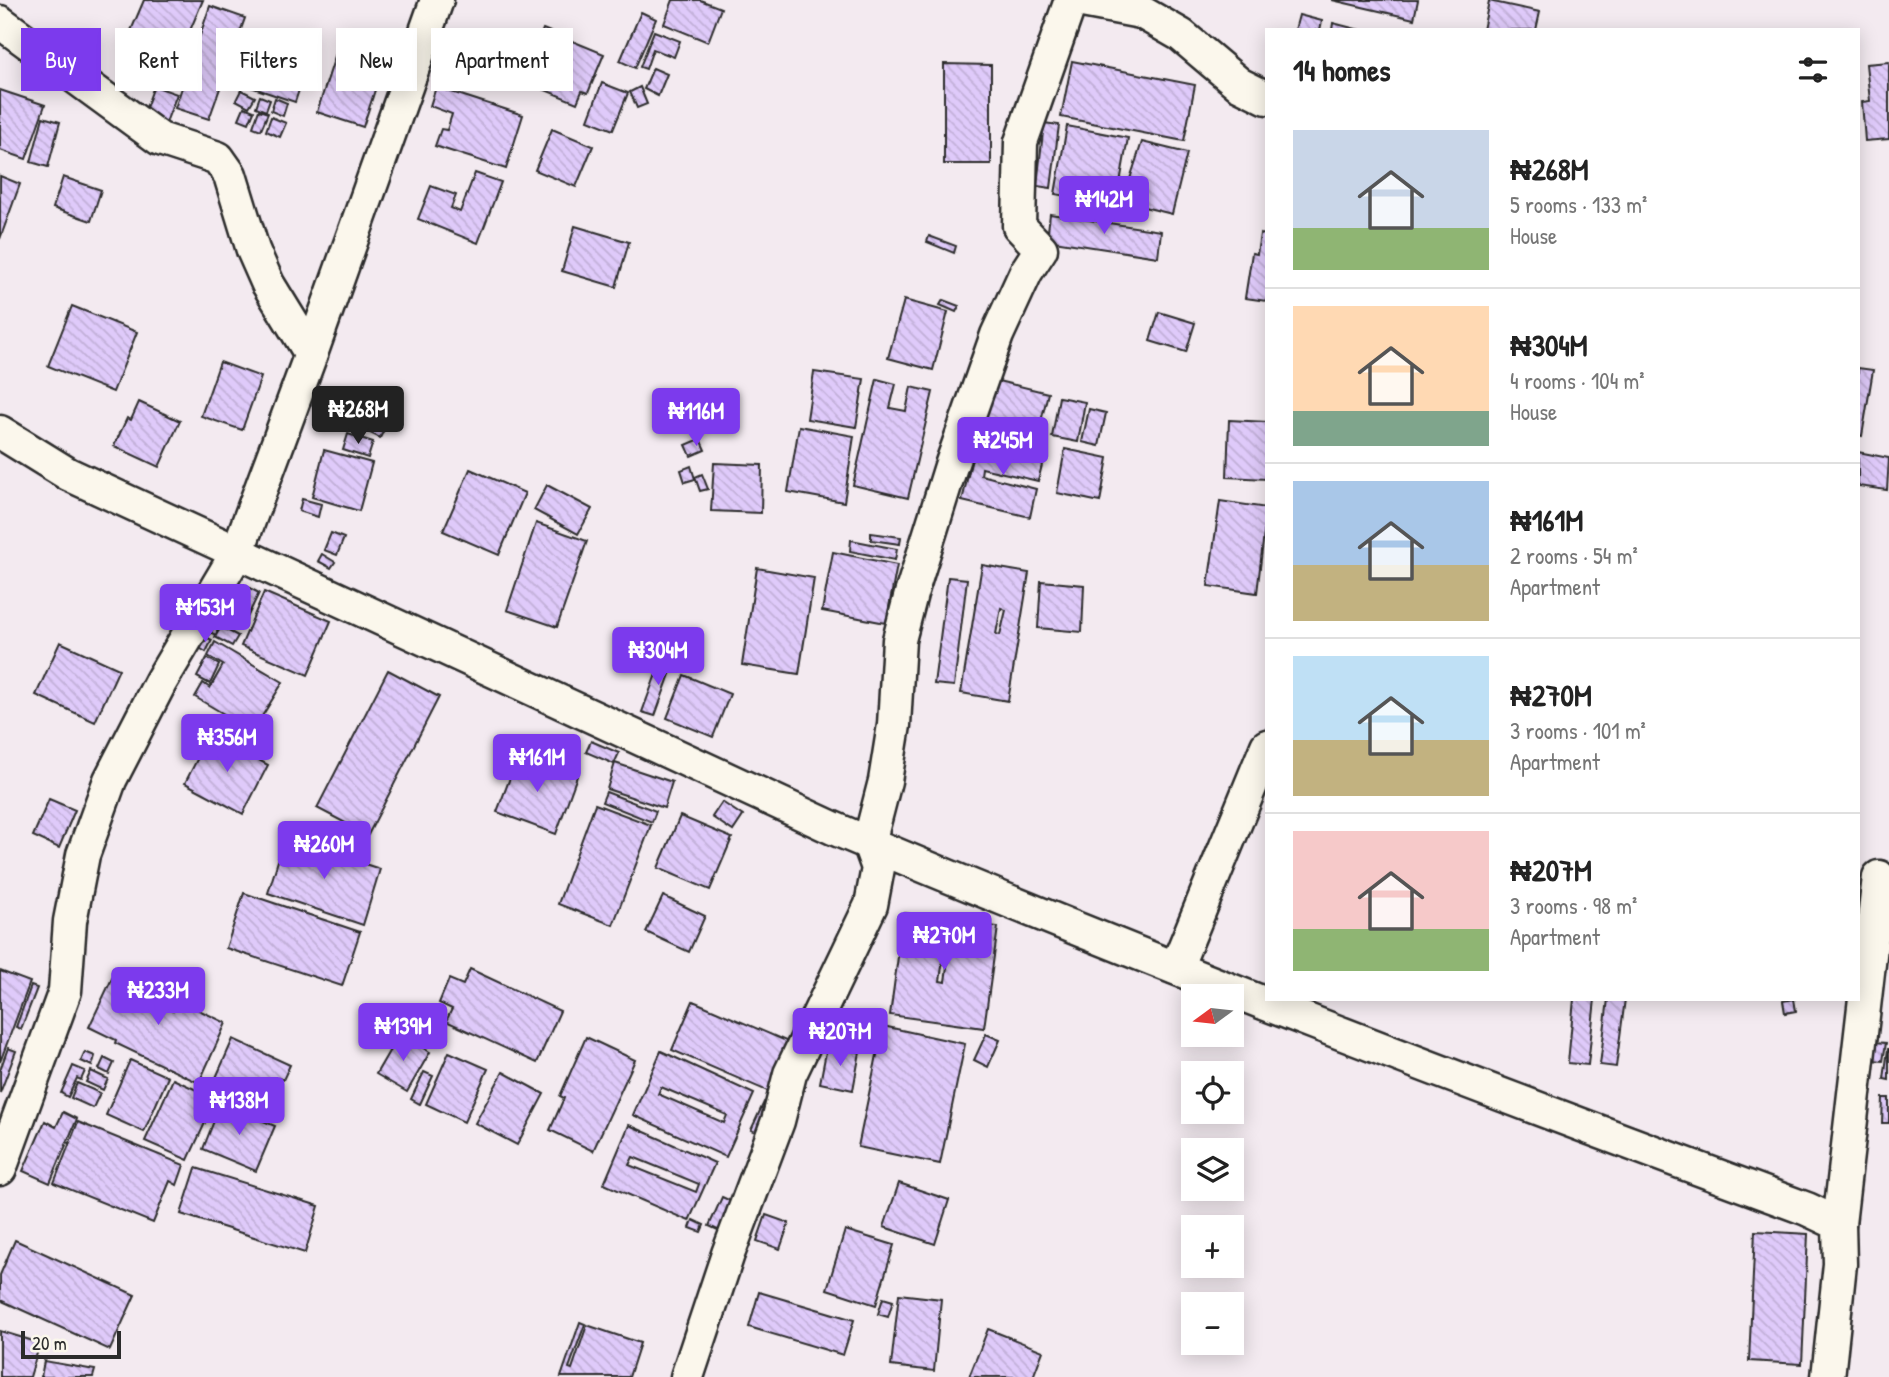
<!DOCTYPE html>
<html lang="en">
<head>
<meta charset="utf-8">
<style>
	:root { --surface:#fff; --page:#f2f2f2; --text:#222; --muted:#767676; --line:#e0e0e0; --accent:#7c3aed }
	body { margin:0; font-family:"Patrick Hand",sans-serif; background:var(--page); color:var(--text); height:100vh; display:flex; flex-direction:column; font-size:26px; white-space:nowrap }
	* { box-sizing:border-box; margin:0 }
	p { font-size:23px; color:var(--muted) }
	.icon { flex:none; width:38px; height:38px; fill:none; stroke:currentColor; stroke-width:2; stroke-linecap:round; stroke-linejoin:round }
	.map { position:relative; flex:1; overflow:hidden }
	.panel { position:absolute; left:1265px; top:28px; width:595px; height:973px; display:flex; flex-direction:column; background:var(--surface); border-radius:0px; box-shadow:0 4px 18px #0003 }
	.panel>* { flex:none }
	.banner { position:absolute; left:21px; top:28px; width:665px; height:63px; display:flex; gap:14px }
	.needle { width:46px; rotate:255deg }
	.tools { position:absolute; left:1181px; top:984px; display:grid; gap:14px }
	.tools a { display:grid; place-items:center; width:63px; height:63px; border-radius:0px; background:var(--surface); box-shadow:0 4px 18px #0003; font-size:35px }
	.scale { position:absolute; left:21px; bottom:18px; width:100px; box-sizing:border-box; padding-left:7px; border:4px solid #2b2b2b; border-top:0; font-size:19px; line-height:24px; white-space:nowrap; color:#2b2b2b; -webkit-text-stroke:5px #fbf7ec; paint-order:stroke }
	.price { position:absolute; translate:-50% -60px; padding:0 16px; border-radius:7px; background:var(--accent); color:#fff; font-size:23px; line-height:46px; filter:drop-shadow(0 2px 4px #0008) }
	.price::after { content:''; position:absolute; left:50%; top:42px; width:21px; height:16px; margin-left:-10px; background:inherit; clip-path:polygon(0 0,100% 0,50% 100%) }
	.price.on { background:#222; color:#fff }
	ul { padding:0; list-style:none }
	li { display:flex; align-items:center; gap:21px; height:175px; padding:0 28px }
	li+li { border-top:2px solid var(--line) }
	li span { display:grid; place-items:center; flex:none; width:196px; height:140px; border-radius:0px; color:#555 }
	li>.icon { margin-inline-start:auto }
	span .icon { width:84px; height:84px; fill:#fffc; stroke-width:1 }
	li b { font-size:30px }
	h2 { display:flex; justify-content:space-between; align-items:center; height:84px; padding:0 28px; font-size:30px }
	.tag { padding:0 24px; border-radius:0px; background:var(--surface); box-shadow:0 4px 18px #0003; font-size:24px; line-height:63px }
	.tag.on { background:var(--accent); color:#fff }
	.map>svg:first-child { display:block }
	.building { fill:url(#building-back-hatch); stroke:#2b2b2b; stroke-width:2; fill-rule:evenodd }
	.lines { fill:none; stroke-linecap:round; stroke-linejoin:round }
	.minor-casing { stroke:#2b2b2b; stroke-width:37 }
	.minor { stroke:#fbf7ec; stroke-width:32 }
</style>
</head>
<body>
<div class="map">
<svg width="1889" height="1377" viewBox="0 0 1889 1377">
	<defs>
		<pattern id="building-back-hatch" width="6" height="6" patternUnits="userSpaceOnUse" patternTransform="scale(1.75)"><rect width="6" height="6" fill="#dfcafa"/><path d="M-1 5l2 2M0 0l6 6M5-1l2 2" fill="none" stroke="#c0aed6"/></pattern>
	</defs>
	<rect width="100%" height="100%" fill="#f3eaf0"/>
	<filter id="ink" filterUnits="userSpaceOnUse"><feTurbulence type="fractalNoise" baseFrequency=".0143" numOctaves="2"/><feDisplacementMap in="SourceGraphic" scale="14" xChannelSelector="R" yChannelSelector="G"/><feConvolveMatrix kernelMatrix="1 2 1 2 8 2 1 2 1" color-interpolation-filters="sRGB"/></filter>
	<g filter="url(#ink)">
		<!-- building -->
		<g class="building">
			<path d="M144,0h59l-32,75 -50,-21z"/>
			<path d="M673,0h27l21,8 -13,34 -44,-18z"/>
			<path d="M1332,0h86l-4,19z"/>
			<path d="M1489,1l51,11 -4,18h-53z"/>
			<path d="M210,6l35,12 -36,101 -34,-11z"/>
			<path d="M641,12l15,7 -21,49 -15,-7z"/>
			<path d="M1299,15l23,6 -2,9h-25z"/>
			<path d="M1333,23l27,7h-28z"/>
			<path d="M543,29l61,25 -16,39 -6,-2 -5,12 -54,-22z"/>
			<path d="M654,31l26,10 -6,16 -21,-8 -7,20 -6,-2z"/>
			<path d="M258,36l53,18 -16,48 -53,-18z"/>
			<path d="M339,44l46,15 -22,68 -46,-15z"/>
			<path d="M1072,61l123,24 -11,56 -123,-24z"/>
			<path d="M1889,62v77l-24,2 -3,-39 8,-1 -4,-37z"/>
			<path d="M944,64l47,1v99h-47z"/>
			<path d="M653,68l14,6 -9,22 -14,-7z"/>
			<path d="M602,83l26,10 -15,37 -25,-10z"/>
			<path d="M154,86l23,8 -12,31 -22,-9z"/>
			<path d="M436,87l87,28 -17,54 -71,-23 6,-17 6,1 5,-16 -22,-8z"/>
			<path d="M640,87l7,17 -10,4 -7,-16z"/>
			<path d="M0,90l45,15 -19,54 -26,-9z"/>
			<path d="M241,90l14,7 -6,10 -13,-7z"/>
			<path d="M260,96l10,4 -4,11 -10,-4z"/>
			<path d="M275,98l12,5 -4,13 -12,-5z"/>
			<path d="M244,107l10,4 -5,12 -10,-4z"/>
			<path d="M259,110l9,3 -7,17 -8,-3z"/>
			<path d="M43,117l17,5 -12,45 -17,-5z"/>
			<path d="M271,117l15,6 -6,14 -14,-6z"/>
			<path d="M1044,123l15,2 -8,63 -14,-2z"/>
			<path d="M1067,126l61,12 -12,67 -61,-11z"/>
			<path d="M552,129l41,17 -17,41 -41,-17z"/>
			<path d="M1142,142l45,11 -15,61 -44,-11 5,-20 -4,-1z"/>
			<path d="M475,173l26,9 -23,61 -60,-24 13,-33 25,9 -5,13 9,4z"/>
			<path d="M0,176l20,8 -20,55z"/>
			<path d="M63,177l38,13 -10,31 -38,-13z"/>
			<path d="M1050,214l111,17 -3,26 -111,-17z"/>
			<path d="M575,226l54,16 -13,45 -54,-16z"/>
			<path d="M1260,234l7,1v66l-22,-3 7,-45 5,1z"/>
			<path d="M929,236l27,10 -2,7 -27,-11z"/>
			<path d="M904,300l44,12 -15,58 -45,-12z"/>
			<path d="M943,300l16,6 -3,6 -16,-7z"/>
			<path d="M72,306l65,26 -24,60 -65,-26z"/>
			<path d="M1159,312l36,11 -9,29 -36,-11z"/>
			<path d="M220,362l41,15 -19,53 -41,-14z"/>
			<path d="M1858,368l15,2 -11,66 -4,-1z"/>
			<path d="M814,372l50,7 -8,48 -49,-8z"/>
			<path d="M877,379l19,5 -6,24 16,3 5,-24 22,5 -25,106 -55,-13z"/>
			<path d="M990,379l58,14 -13,53 -58,-15z"/>
			<path d="M1059,397l26,5 -7,40 -26,-5z"/>
			<path d="M332,401l11,5 -8,15 -9,-5z"/>
			<path d="M139,402l41,19 -21,46 -45,-21 13,-28 4,2z"/>
			<path d="M354,408l33,16 -7,14 -32,-16z"/>
			<path d="M1089,409l17,4 -7,33 -17,-4z"/>
			<path d="M1229,420l38,2v57l-40,-2z"/>
			<path d="M799,426l55,10 -10,66 -56,-10z"/>
			<path d="M348,434l25,8 -5,16 -25,-8z"/>
			<path d="M977,437l68,16 -7,28 -56,-13 -1,7 55,14 -6,28 -68,-16z"/>
			<path d="M700,439l5,11 -14,6 -5,-11z"/>
			<path d="M1065,449l43,9 -8,44 -43,-9z"/>
			<path d="M324,450l48,13 -13,48 -47,-14z"/>
			<path d="M1858,452l31,6 -2,32 -29,-4z"/>
			<path d="M714,463l48,2 -1,48 -50,-2z"/>
			<path d="M691,466l4,13 -10,3 -4,-12z"/>
			<path d="M470,469l55,24 -26,62 -56,-24z"/>
			<path d="M702,474l6,15 -8,2 -5,-14z"/>
			<path d="M547,485l45,24 -14,25 -44,-24z"/>
			<path d="M302,499l19,5 -3,13 -19,-6z"/>
			<path d="M1220,501l47,7 -10,85 -49,-7z"/>
			<path d="M536,523l51,18 -30,86 -50,-17z"/>
			<path d="M331,533l13,5 -7,17 -13,-5z"/>
			<path d="M871,533l30,4 -1,7 -29,-4z"/>
			<path d="M851,540l46,9 -2,11 -45,-9z"/>
			<path d="M833,552l64,13 -11,58 -64,-12z"/>
			<path d="M322,554l13,8 -4,6 -13,-7z"/>
			<path d="M982,565l47,8 -21,128 -47,-8zM1001,608l5,2 -6,25 -4,-1z"/>
			<path d="M757,568l57,10 -15,96 -57,-9z"/>
			<path d="M948,577l19,2 -13,107 -20,-2z"/>
			<path d="M1041,581l43,4 -2,47 -44,-4z"/>
			<path d="M246,586l13,7 -16,33 -13,-7z"/>
			<path d="M264,592l67,29 -23,54 -67,-29z"/>
			<path d="M214,620l6,2 -4,13 -7,-3z"/>
			<path d="M221,627l17,9 -6,10 -17,-9z"/>
			<path d="M204,636l8,4 -6,12 -8,-5z"/>
			<path d="M60,642l59,27 -24,53 -59,-27z"/>
			<path d="M215,642l68,40 -30,49 -58,-34 8,-14 7,5 13,-23 -15,-9z"/>
			<path d="M207,658l12,7 -9,19 -13,-7z"/>
			<path d="M662,658l12,5 -19,53 -13,-4z"/>
			<path d="M388,670l51,27 -71,138 -51,-27z"/>
			<path d="M684,675l46,19 -17,43 -46,-19z"/>
			<path d="M210,734l58,31 -25,49 -58,-31z"/>
			<path d="M591,741l28,12 -5,11 -28,-12z"/>
			<path d="M519,754l58,22 -21,58 -59,-22z"/>
			<path d="M615,763l57,19 -8,26 -57,-19z"/>
			<path d="M606,792l50,19 -4,11 -50,-20z"/>
			<path d="M49,799l26,11 -16,38 -26,-12z"/>
			<path d="M722,802l21,14 -10,15 -21,-14z"/>
			<path d="M595,804l56,21 -38,100 -55,-21z"/>
			<path d="M680,816l52,22 -22,52 -52,-22z"/>
			<path d="M285,838l95,31 -17,56 -95,-32z"/>
			<path d="M244,893l116,39 -18,54 -116,-38z"/>
			<path d="M663,896l42,20 -16,36 -43,-20z"/>
			<path d="M904,913l44,7 -8,61 5,1 8,-61 45,6 -14,101 -94,-13z"/>
			<path d="M470,969l90,42 -23,52 -91,-42 6,-12 -13,-6 10,-24 14,6z"/>
			<path d="M116,970l52,26 -5,11 10,4 5,-11 48,23 -27,60 -84,-40 1,-3 -27,-13z"/>
			<path d="M0,971l30,11 -30,80z"/>
			<path d="M31,986l6,2 -16,41 -5,-2z"/>
			<path d="M1574,999h21l-7,66 -20,-2z"/>
			<path d="M1608,999h17l-9,68 -16,-2z"/>
			<path d="M1794,999l2,12 -11,2 -2,-12z"/>
			<path d="M693,1001l100,43 -21,49 -100,-43z"/>
			<path d="M883,1026l82,18 -25,120 -82,-17z"/>
			<path d="M399,1034l31,18 -23,40 -31,-18z"/>
			<path d="M986,1034l14,6 -12,27 -14,-7z"/>
			<path d="M586,1037l49,23 -42,91 -43,-21 14,-32 -4,-2z"/>
			<path d="M233,1039l57,26 -7,15 -4,-2 -6,14 3,2 -9,21 -56,-26z"/>
			<path d="M1874,1042l12,1 -3,18 -11,-1z"/>
			<path d="M827,1047l33,5 -7,38 -33,-7z"/>
			<path d="M8,1048l8,3 -16,42v-23z"/>
			<path d="M1888,1049h1v31l-5,-1z"/>
			<path d="M661,1051l93,43 -28,63 -93,-42zM661,1087l66,28 -3,8 -66,-29z"/>
			<path d="M85,1052l10,4 -3,10 -11,-5z"/>
			<path d="M449,1052l39,17 -24,53 -38,-18z"/>
			<path d="M104,1058l10,5 -5,11 -10,-5z"/>
			<path d="M130,1060l38,17 -24,55 -38,-17z"/>
			<path d="M73,1066l12,5 -4,9 -4,-2 -9,19 -7,-4z"/>
			<path d="M91,1071l17,8 -5,11 -17,-8z"/>
			<path d="M424,1072l9,4 -13,28 -9,-5z"/>
			<path d="M503,1072l41,22 -27,51 -42,-22z"/>
			<path d="M173,1079l43,20 -28,61 -43,-19z"/>
			<path d="M77,1083l23,10 -7,15 -22,-10z"/>
			<path d="M1883,1098h6v25h-7z"/>
			<path d="M764,1102l14,7 -13,28 -14,-7z"/>
			<path d="M221,1103l54,23 -19,45 -53,-22z"/>
			<path d="M63,1112l14,7 -27,64 -27,-12 22,-50 11,6z"/>
			<path d="M78,1122l106,43 -7,20 -7,-4 -17,42 -99,-40z"/>
			<path d="M629,1125l86,38 -26,58 -85,-37zM633,1157l66,27 -3,8 -67,-27z"/>
			<path d="M196,1168l123,38 -14,47 -124,-39z"/>
			<path d="M899,1183l50,17 -14,44 -51,-17z"/>
			<path d="M722,1197l22,10 -13,29 -22,-10z"/>
			<path d="M766,1215l23,8 -9,26 -23,-8z"/>
			<path d="M693,1220l11,5 -3,7 -11,-4z"/>
			<path d="M845,1230l49,15 -18,60 -49,-16z"/>
			<path d="M1755,1231l53,3 -6,130 -53,-3z"/>
			<path d="M15,1240l120,55 -25,55 -110,-50v-25z"/>
			<path d="M759,1292l95,28 -11,35 -94,-28z"/>
			<path d="M899,1294l42,5 -7,72 -43,-5z"/>
			<path d="M883,1298l10,3 -5,16 -10,-3z"/>
			<path d="M580,1322l5,2 -16,44 3,1 15,-44 53,18 -11,34h-68z"/>
			<path d="M988,1329l55,22 -10,26h-64z"/>
			<path d="M0,1331l40,12 -10,34h-30z"/>
			<path d="M44,1361l51,9 -2,7h-52z"/>
		</g>
		<g class="lines">
			<!-- minor casing -->
			<g class="minor-casing">
				<g id="minor">
					<path d="M1077,0l64,12 40,23 58,49 28,14"/>
					<path d="M0,22l160,117 58,19 12,17 23,75 15,34 43,70"/>
					<path d="M0,432l68,42 765,354c321,136 647,260 974,381l32,15 1,40 -12,113"/>
					<path d="M1176,968l91,-222"/>
					<path d="M0,1169l65,-178 5,-70 13,-66 27,-75 51,-99 76,-128 74,-199 126,-354"/>
					<path d="M1839,1224l40,-347"/>
					<path d="M687,1377l41,-123 50,-133 12,-47 81,-169 7,-37 -9,-25 16,-62 9,-56 5,-85 12,-46 40,-128 46,-131 29,-63 15,-23 -22,-23 2,-84 50,-142"/>
				</g>
			</g>
			<!-- minor -->
			<use href="#minor" class="minor"/>
		</g>
	</g>
</svg>
<div class="tools">
<a><svg class="needle" viewBox="-14 -14 28 28"><path d="M0-13l5 13h-10z" fill="#e53935"/><path d="M0 13l5-13h-10z" fill="#767676"/></svg></a>
<a><svg class="icon" aria-label="locate" viewBox="0 0 24 24"><circle cx="12" cy="12" r="6"/><path d="M12 2v4M12 18v4M2 12h4M18 12h4"/></svg></a>
<a><svg class="icon" aria-label="layers" viewBox="0 0 24 24"><path d="M12 4l9 5-9 5-9-5zM3 14l9 5 9-5"/></svg></a>
<a>+</a>
<a>−</a>
</div>
<div class="scale">20 m</div>
<b class="price" style="left:1104px;top:236px">₦142M</b>
<b class="price on" style="left:358px;top:446px">₦268M</b>
<b class="price" style="left:696px;top:448px">₦116M</b>
<b class="price" style="left:1003px;top:477px">₦245M</b>
<b class="price" style="left:205px;top:644px">₦153M</b>
<b class="price" style="left:658px;top:687px">₦304M</b>
<b class="price" style="left:227px;top:774px">₦356M</b>
<b class="price" style="left:537px;top:794px">₦161M</b>
<b class="price" style="left:324px;top:881px">₦260M</b>
<b class="price" style="left:944px;top:972px">₦270M</b>
<b class="price" style="left:158px;top:1027px">₦233M</b>
<b class="price" style="left:403px;top:1063px">₦139M</b>
<b class="price" style="left:840px;top:1068px">₦207M</b>
<b class="price" style="left:239px;top:1137px">₦138M</b>
<div class="banner">
<a class="tag on">Buy</a>
<a class="tag">Rent</a>
<a class="tag">Filters</a>
<a class="tag">New</a>
<a class="tag">Apartment</a>
</div>
<section class="panel">
<h2>14 homes<svg class="icon" aria-label="filters" viewBox="0 0 24 24"><path d="M4 7h16M4 17h16"/><circle cx="9" cy="7" r="2"/><circle cx="15" cy="17" r="2"/></svg></h2>
<ul>
<li><span style="background:linear-gradient(#c9d6e8 70%,#8fb573 0)"><svg class="icon" aria-label="home" viewBox="0 0 24 24"><path d="M3 11l9-7 9 7M6 9v11h12V9"/></svg></span><div><b>₦268M</b><p>5 rooms · 133 m²</p><p>House</p></div></li>
<li><span style="background:linear-gradient(#ffd9b3 75%,#7fa58c 0)"><svg class="icon" aria-label="home" viewBox="0 0 24 24"><path d="M3 11l9-7 9 7M6 9v11h12V9"/></svg></span><div><b>₦304M</b><p>4 rooms · 104 m²</p><p>House</p></div></li>
<li><span style="background:linear-gradient(#a9c7e8 60%,#c2b280 0)"><svg class="icon" aria-label="home" viewBox="0 0 24 24"><path d="M3 11l9-7 9 7M6 9v11h12V9"/></svg></span><div><b>₦161M</b><p>2 rooms · 54 m²</p><p>Apartment</p></div></li>
<li><span style="background:linear-gradient(#bfe0f5 60%,#c2b280 0)"><svg class="icon" aria-label="home" viewBox="0 0 24 24"><path d="M3 11l9-7 9 7M6 9v11h12V9"/></svg></span><div><b>₦270M</b><p>3 rooms · 101 m²</p><p>Apartment</p></div></li>
<li><span style="background:linear-gradient(#f6c9c9 70%,#8fb573 0)"><svg class="icon" aria-label="home" viewBox="0 0 24 24"><path d="M3 11l9-7 9 7M6 9v11h12V9"/></svg></span><div><b>₦207M</b><p>3 rooms · 98 m²</p><p>Apartment</p></div></li>
</ul>
</section>
</div>
</body>
</html>
